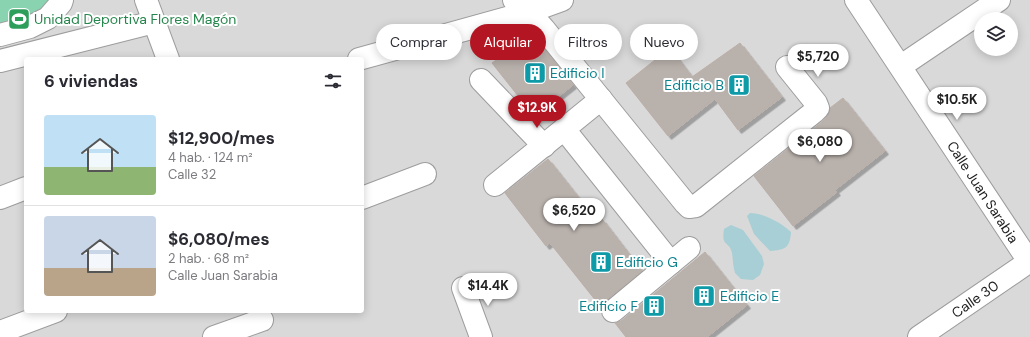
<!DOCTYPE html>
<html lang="es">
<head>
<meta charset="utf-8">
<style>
	:root { --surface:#fff; --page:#f2f2f3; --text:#2b2b33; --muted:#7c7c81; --line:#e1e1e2; --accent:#b31622 }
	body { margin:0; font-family:"DM Sans",sans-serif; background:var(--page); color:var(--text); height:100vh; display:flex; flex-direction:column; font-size:15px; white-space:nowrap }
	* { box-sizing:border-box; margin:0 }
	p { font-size:13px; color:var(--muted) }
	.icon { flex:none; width:22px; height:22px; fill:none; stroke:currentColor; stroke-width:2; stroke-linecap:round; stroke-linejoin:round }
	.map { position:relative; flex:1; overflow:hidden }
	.sheet { position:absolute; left:24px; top:57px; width:340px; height:256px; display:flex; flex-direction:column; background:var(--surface); border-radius:4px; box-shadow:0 2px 10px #0003 }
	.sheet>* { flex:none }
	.banner { position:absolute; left:376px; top:24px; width:380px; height:36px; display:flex; gap:8px }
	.controls { position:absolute; left:974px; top:12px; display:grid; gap:8px }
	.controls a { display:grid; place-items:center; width:44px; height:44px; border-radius:50%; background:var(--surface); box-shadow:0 2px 10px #0003; font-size:20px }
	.price { position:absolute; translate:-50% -34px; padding:0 9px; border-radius:14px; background:#fff; color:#222; font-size:13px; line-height:26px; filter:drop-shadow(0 1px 2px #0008) }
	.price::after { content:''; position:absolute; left:50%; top:24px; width:12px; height:9px; margin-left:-6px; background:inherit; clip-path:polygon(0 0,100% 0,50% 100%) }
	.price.current { background:var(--accent); color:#fff }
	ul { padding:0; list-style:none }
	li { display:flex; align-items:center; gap:12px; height:100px; padding:0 20px }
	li+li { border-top:1px solid var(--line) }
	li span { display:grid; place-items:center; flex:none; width:112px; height:80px; border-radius:4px; color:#555 }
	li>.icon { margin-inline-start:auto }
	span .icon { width:48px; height:48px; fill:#fffc; stroke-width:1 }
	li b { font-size:17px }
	h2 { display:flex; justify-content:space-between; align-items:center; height:48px; padding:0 20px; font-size:17px }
	.chip { padding:0 14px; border-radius:18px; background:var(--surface); box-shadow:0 2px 10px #0003; font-size:14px; line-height:36px }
	.chip.current { background:var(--accent); color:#fff }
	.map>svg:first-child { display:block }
	.residential { fill:#dad9d9; fill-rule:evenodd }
	.pitch { fill:#89d3b1 }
	.water { fill:#a8cfd5 }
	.building { fill:#b9b1ac; stroke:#bcafa7; filter:url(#shadow) }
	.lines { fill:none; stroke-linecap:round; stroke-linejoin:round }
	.minor-casing { stroke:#9d9d9d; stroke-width:24 }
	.minor { stroke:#fff; stroke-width:22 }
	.labels { text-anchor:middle; stroke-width:4; stroke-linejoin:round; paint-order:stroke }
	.leisure-label { font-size:14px; fill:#27864d; stroke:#fff; text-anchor:start }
	.culture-label { font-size:14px; fill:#0d838f; stroke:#fff; text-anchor:start }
	.street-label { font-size:14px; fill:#1c1c1c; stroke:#fff }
</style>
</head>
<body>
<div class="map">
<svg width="1030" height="337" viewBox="0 0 1030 337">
	<defs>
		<filter id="shadow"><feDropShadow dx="3.5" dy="3.5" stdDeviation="0" flood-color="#0004"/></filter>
	</defs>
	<rect width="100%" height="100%" fill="#ece8e3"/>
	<!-- residential -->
	<path class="residential" d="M0,0h1030v337h-1030zM981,19h30v30h-30zM26,59h336v252h-336z"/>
	<!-- pitch -->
	<path class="pitch" d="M0,0h54l-10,13 -44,19z"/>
	<!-- water -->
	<g class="water">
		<path d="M750,213c14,0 31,10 41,19 -1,16 -6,18 -21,19l-16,-17 -7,-18z"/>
		<path d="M731,225l12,5 19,26 2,8 -4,11 -7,5 -12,-1 -6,-6c-2,-7 -2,-13 -3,-20 -3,-13 -11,-5 -8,-24z"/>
	</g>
	<!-- building -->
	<g class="building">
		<path d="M532,34l41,51 -39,31 -42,-53z"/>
		<path d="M740,43l42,54 -44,33 -23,-31 -47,37 -42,-53 44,-35 22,29z"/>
		<path d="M843,98l42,53 -50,39 2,2 -44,34 -39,-50 68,-54 5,-6 3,-8z"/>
		<path d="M548,159l50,63 4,-3 40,52 -37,30 -3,5h-2l-50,-63 -4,3 -41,-53z"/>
		<path d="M705,252l42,53 -40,32h-81l-11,-14 6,-2z"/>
	</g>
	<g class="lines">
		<!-- minor casing -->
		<g class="minor-casing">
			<g id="minor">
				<path d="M146,0l22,59"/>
				<path d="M514,0l15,12 15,17 141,174 4,4 7,-1 118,-94 4,-4 -2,-5 -29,-36"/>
				<path d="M856,0l174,263"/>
				<path d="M0,35l30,-8 18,-9 13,-15 1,-3"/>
				<path d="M359,59l170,-47 33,-12"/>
				<path d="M0,61l154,-39"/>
				<path d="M901,66l98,-66"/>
				<path d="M481,80l63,66"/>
				<path d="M564,129l107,134"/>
				<path d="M495,185l106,-86"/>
				<path d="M0,198l26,-10"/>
				<path d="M362,198l63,-24"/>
				<path d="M463,288l18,49"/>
				<path d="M613,311l76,-63"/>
				<path d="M0,332l56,-21"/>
				<path d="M214,337l48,-17"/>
				<path d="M919,337l111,-76"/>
			</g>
		</g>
		<!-- minor -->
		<use href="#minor" class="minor"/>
	</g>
	<!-- icons -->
	<defs>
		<g id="stadium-square" transform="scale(1.15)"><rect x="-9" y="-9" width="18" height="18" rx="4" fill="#2e9e5b" stroke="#fff"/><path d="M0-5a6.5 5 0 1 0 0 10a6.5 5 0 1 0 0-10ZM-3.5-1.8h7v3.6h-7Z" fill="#fff"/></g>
		<g id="building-square" transform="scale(1.15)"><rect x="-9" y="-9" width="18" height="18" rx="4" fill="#0f9aa8" stroke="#fff"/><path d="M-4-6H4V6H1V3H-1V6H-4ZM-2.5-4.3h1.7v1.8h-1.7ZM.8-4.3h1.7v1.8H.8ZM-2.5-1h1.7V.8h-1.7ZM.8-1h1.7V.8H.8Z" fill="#fff"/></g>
	</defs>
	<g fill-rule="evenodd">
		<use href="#stadium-square" x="19" y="19"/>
		<use href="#building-square" x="535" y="73"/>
		<use href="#building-square" x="739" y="85"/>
		<use href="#building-square" x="601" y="262"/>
		<use href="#building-square" x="704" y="296"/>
		<use href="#building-square" x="654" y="306"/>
	</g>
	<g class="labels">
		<!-- leisure labels -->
		<g class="leisure-label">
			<text x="34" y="24">Unidad Deportiva Flores Magón</text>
		</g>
		<!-- culture labels -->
		<g class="culture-label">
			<text x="550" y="78">Edificio I</text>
			<text x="724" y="90" text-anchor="end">Edificio B</text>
			<text x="616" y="267">Edificio G</text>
			<text x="720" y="301">Edificio E</text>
			<text x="638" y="311" text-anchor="end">Edificio F</text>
		</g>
		<!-- street labels -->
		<g class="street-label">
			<text transform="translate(983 192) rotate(57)" y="5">Calle Juan Sarabia</text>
			<text transform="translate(975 299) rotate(-35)" y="5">Calle 30</text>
		</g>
	</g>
</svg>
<div class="controls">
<a><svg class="icon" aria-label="layers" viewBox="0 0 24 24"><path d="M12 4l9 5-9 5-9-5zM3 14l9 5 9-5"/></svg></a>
</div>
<b class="price" style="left:818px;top:78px">$5,720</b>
<b class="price" style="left:957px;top:121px">$10.5K</b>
<b class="price current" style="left:537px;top:129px">$12.9K</b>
<b class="price" style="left:820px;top:163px">$6,080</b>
<b class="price" style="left:574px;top:232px">$6,520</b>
<b class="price" style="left:488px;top:307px">$14.4K</b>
<div class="banner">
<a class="chip">Comprar</a>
<a class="chip current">Alquilar</a>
<a class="chip">Filtros</a>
<a class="chip">Nuevo</a>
</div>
<section class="sheet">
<h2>6 viviendas<svg class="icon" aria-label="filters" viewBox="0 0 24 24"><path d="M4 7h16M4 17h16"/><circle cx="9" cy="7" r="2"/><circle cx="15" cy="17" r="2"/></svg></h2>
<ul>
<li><span style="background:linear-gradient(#bfe0f5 65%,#8fb573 0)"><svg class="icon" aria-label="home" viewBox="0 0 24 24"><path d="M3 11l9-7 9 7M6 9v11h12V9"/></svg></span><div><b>$12,900/mes</b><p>4 hab. · 124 m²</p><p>Calle 32</p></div></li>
<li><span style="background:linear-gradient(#c9d6e8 65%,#b9a48a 0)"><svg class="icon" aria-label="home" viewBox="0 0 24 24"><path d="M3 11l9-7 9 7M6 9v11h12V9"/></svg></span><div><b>$6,080/mes</b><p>2 hab. · 68 m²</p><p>Calle Juan Sarabia</p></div></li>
</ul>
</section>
</div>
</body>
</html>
